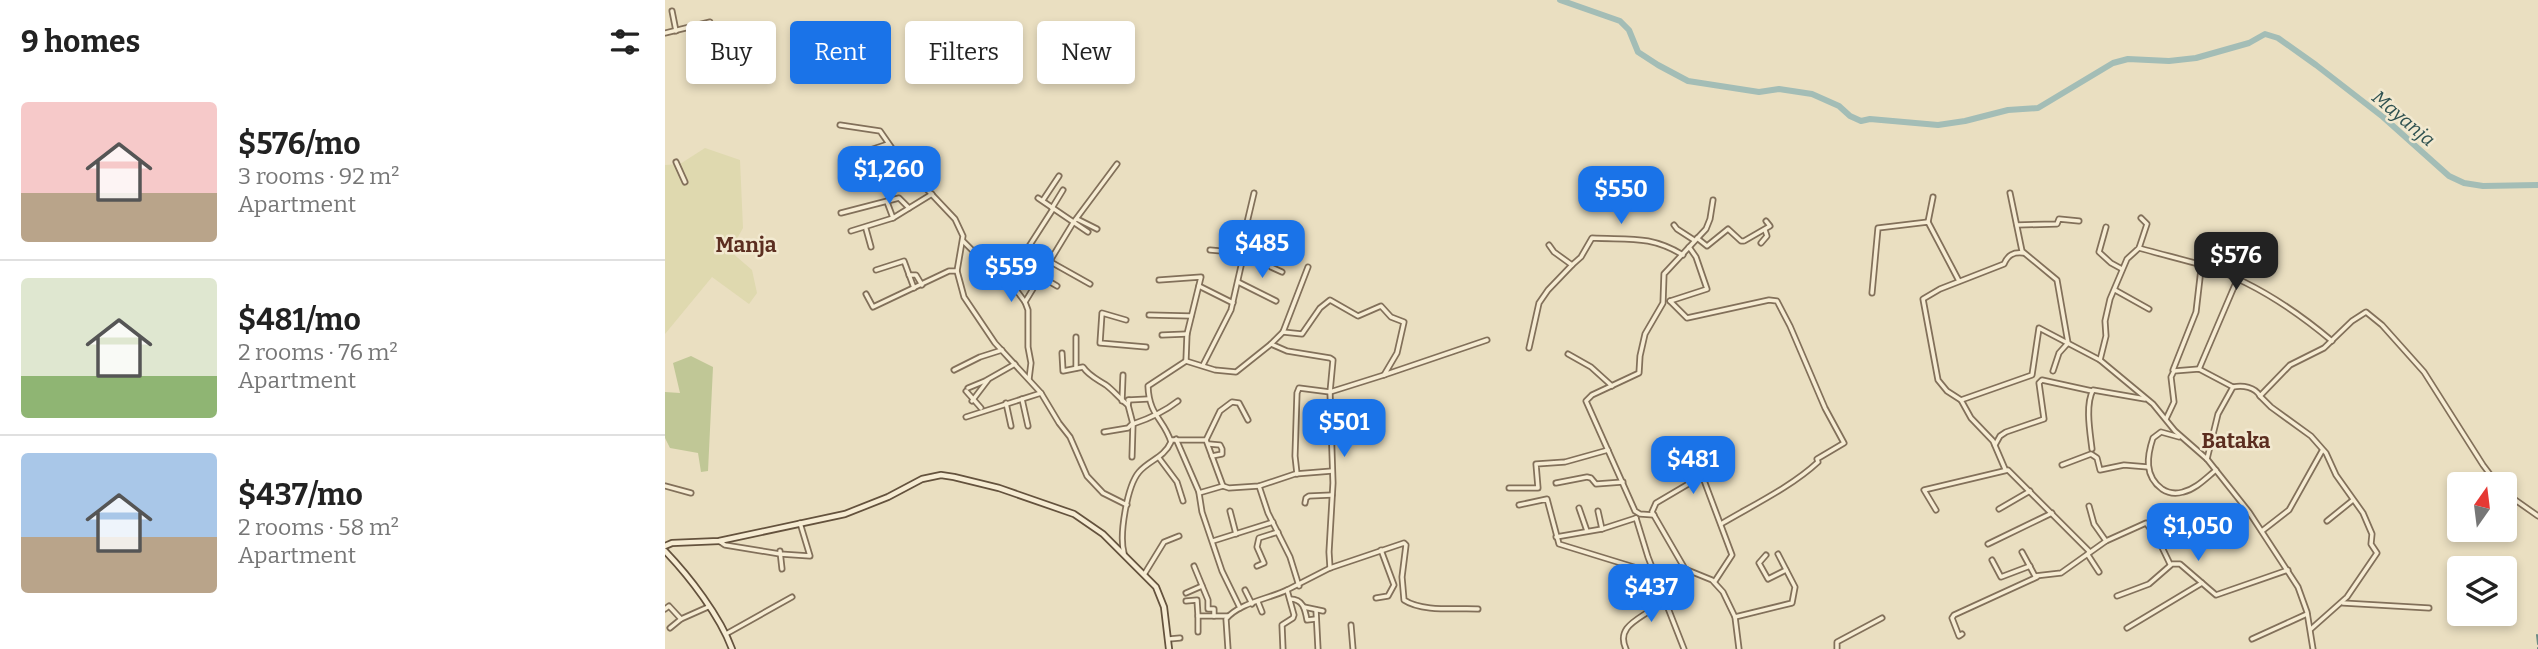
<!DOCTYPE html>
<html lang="en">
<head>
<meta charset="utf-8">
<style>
	:root { --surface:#fff; --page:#f2f2f2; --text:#222; --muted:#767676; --line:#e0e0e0; --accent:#1a73e8 }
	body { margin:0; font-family:Bitter,serif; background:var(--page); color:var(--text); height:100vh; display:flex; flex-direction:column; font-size:26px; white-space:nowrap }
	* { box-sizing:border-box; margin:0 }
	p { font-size:23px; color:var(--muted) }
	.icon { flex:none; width:38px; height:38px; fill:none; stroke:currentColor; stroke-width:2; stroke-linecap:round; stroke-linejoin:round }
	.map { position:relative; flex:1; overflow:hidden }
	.sheet { display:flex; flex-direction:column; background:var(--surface); width:665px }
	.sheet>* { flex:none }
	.top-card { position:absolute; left:21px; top:21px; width:665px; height:63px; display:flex; gap:14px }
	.needle { width:46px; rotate:14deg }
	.fabs { position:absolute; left:1782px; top:472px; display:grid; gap:14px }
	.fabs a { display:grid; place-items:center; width:70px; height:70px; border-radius:7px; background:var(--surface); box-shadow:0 4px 10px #0003; font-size:35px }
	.price { position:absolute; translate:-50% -60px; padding:0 16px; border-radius:14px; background:var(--accent); color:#fff; font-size:23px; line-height:46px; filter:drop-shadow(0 2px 4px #0008) }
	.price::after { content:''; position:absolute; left:50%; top:42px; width:21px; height:16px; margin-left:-10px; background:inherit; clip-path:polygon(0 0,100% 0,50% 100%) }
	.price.current { background:#222; color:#fff }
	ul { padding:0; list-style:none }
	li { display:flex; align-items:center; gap:21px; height:175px; padding:0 21px }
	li+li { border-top:2px solid var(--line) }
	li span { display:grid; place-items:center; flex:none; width:196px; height:140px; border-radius:7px; color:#555 }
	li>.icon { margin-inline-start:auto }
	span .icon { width:84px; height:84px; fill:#fffc; stroke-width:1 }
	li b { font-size:30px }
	h2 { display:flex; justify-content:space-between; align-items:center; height:84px; padding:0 21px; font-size:30px }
	.chip { padding:0 24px; border-radius:7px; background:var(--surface); box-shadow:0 4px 10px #0003; font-size:24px; line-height:63px }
	.chip.current { background:var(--accent); color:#fff }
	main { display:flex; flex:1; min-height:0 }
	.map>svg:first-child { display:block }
	.farmland { fill:#dfd9af }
	.green { fill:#c0c796 }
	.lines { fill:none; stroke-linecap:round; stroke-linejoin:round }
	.stream { stroke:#6b8a83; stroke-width:2 }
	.river { stroke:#a3bdb6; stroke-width:6 }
	.street-casing { stroke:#82705a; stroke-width:7 }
	.secondary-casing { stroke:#64523d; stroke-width:8 }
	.street { stroke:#f6ecd3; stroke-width:3.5 }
	.secondary { stroke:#f6ecd3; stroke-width:4.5 }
	.labels { text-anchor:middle; stroke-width:5; stroke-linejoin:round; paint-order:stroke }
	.water-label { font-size:19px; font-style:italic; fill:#2e5150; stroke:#f2e9d0 }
	.quarter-label { font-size:21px; font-weight:bold; fill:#5c2e20; stroke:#f2e9d0 }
</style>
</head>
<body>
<main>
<section class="sheet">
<h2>9 homes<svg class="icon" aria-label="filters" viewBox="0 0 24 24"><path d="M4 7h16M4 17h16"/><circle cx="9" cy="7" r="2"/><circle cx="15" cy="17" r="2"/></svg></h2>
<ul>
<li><span style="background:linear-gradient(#f6c9c9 65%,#b9a48a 0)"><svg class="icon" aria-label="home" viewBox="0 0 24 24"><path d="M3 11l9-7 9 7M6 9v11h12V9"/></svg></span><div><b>$576/mo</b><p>3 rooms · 92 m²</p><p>Apartment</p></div></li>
<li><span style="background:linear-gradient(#dfe7d0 70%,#8fb573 0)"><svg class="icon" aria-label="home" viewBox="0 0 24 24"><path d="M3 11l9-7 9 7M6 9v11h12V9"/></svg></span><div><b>$481/mo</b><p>2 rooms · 76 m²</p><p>Apartment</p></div></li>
<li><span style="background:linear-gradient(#a9c7e8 60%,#b9a48a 0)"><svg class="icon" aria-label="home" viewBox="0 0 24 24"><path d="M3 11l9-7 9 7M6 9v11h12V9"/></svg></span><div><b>$437/mo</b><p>2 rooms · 58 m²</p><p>Apartment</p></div></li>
</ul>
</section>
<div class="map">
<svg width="1873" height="649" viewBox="0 0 1873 649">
	<rect width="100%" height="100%" fill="#eadfc1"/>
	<!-- farmland -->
	<path class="farmland" d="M40,148l35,12 3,68 -13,23 22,19 5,23 -8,11 -37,-27 -47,57v-169l15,-1z"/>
	<!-- green -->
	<path class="green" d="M26,356l22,11 -5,104 -7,1 -3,-19 -28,-5 -5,-10v-46l15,1 -7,-30z"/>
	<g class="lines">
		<!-- stream -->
		<g class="stream">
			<path d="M1872,635l1,9"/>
			<path d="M1873,649v-1"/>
		</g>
		<!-- river -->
		<path class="river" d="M895,0l60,21 9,9 9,22 20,13 30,16 71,11 20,-3 33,5 27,12 11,10 11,5 9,-2 68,6 27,-4 43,-11 30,-2 75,-45 15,-4 41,2 27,-3 53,-15 16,-9 13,4 38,27 67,52 66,59 15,7 19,3 55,-1"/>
		<!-- street casing -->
		<g class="street-casing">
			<g id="street">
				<path d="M7,11l4,20"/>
				<path d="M0,33l45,-11"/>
				<path d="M175,125l40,6 23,33 52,55 8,17 -6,35 7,26 31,46 46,50 18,30 11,14 17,39 16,17 24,12"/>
				<path d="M188,152l14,-1 21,-7"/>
				<path d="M11,162l9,20"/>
				<path d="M179,175l59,-11"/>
				<path d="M1345,193l12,58 35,29 11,63 -9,10 -6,18"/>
				<path d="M373,198l50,34"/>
				<path d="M378,200l16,-24"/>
				<path d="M222,202l6,16"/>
				<path d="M387,208l11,-18"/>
				<path d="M176,213l58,-15 10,10"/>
				<path d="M1476,218l6,6 -8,24 -12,11 -17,40 -5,22 1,15 -6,24 53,44 22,27 32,28 42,53 49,75 9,25 6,37"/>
				<path d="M412,219l20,10"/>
				<path d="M1263,222l5,-25"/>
				<path d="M1009,225l3,4 17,11"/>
				<path d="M1352,225l40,-1 2,-5 20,2"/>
				<path d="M1441,227l-7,25 12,11 11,6"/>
				<path d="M201,229l5,18"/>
				<path d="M186,231l42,-13 39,-24"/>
				<path d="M1032,238l10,8 21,-17 13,12h3l26,-15 -4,-5"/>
				<path d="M298,241l16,16 24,15 22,30 3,8v37l3,16 -2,16"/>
				<path d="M1096,243l6,-7 -2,-6"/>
				<path d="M1474,248c21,6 42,11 63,17 48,15 92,44 130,76"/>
				<path d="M545,250l34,3 28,12"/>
				<path d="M575,252l14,-59"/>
				<path d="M384,261l41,23"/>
				<path d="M907,265l9,-8 11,-19c37,2 58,-3 91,17"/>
				<path d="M606,267l11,5"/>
				<path d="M211,270l28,-9 10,27"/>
				<path d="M244,275h7l6,10"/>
				<path d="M375,276l17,10"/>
				<path d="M343,279l45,-70"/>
				<path d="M494,280l42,-3 -14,57 -1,26"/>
				<path d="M573,282l38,19"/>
				<path d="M534,286l34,17"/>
				<path d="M1450,290l34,19"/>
				<path d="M1207,293l6,-65 50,-6 31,59"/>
				<path d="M201,294l7,13 76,-36h8"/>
				<path d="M1005,301l17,17 82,-18 8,1 13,25 35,82 19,35 -27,16 1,3c-27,25 -65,43 -97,62"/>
				<path d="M1005,301l37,-12 -11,-32 -7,-10"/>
				<path d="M360,302l48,-79 44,-59"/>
				<path d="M484,315l42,1"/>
				<path d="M461,320l-24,-7 -2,30 46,4"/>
				<path d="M618,332l19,2 18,-26 10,-8 28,16 23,-10 10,11 13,5 -7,31 -13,22 103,-35"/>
				<path d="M497,335l25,-1"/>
				<path d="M606,344l12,-12 25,-65"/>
				<path d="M864,348l10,-45 9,-13 24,-25 -18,-13 -5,-7"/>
				<path d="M397,353l1,18 20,-4c6,9 14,12 23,18 8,6 14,14 22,20l1,-5"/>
				<path d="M903,354l23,13 21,19"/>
				<path d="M538,365l28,-55 13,-57"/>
				<path d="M411,368v-31"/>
				<path d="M1534,369l38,-89"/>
				<path d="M289,370l26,-13 22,-7"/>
				<path d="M1508,370l23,-58 5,-43 3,-3"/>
				<path d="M303,388l17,-7 30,-17"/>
				<path d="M301,391l15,17"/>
				<path d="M1595,396l11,11 40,29 15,17 10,22 27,38 9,21 -1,10 6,9 -30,44 -36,32"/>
				<path d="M357,399l6,27"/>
				<path d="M463,400l20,-1"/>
				<path d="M1296,400l-14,-9 -9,-11 -15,-81 17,-10 64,-25c4,-9 9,-12 19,-11"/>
				<path d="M307,401l16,-21"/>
				<path d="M457,401l1,-26"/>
				<path d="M341,403l5,23"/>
				<path d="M463,405l5,19c15,-5 31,-12 45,-23"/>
				<path d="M301,417l75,-24"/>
				<path d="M1501,419l8,-17 -3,-25 3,-6 25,-2 34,18"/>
				<path d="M439,432l24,-4 5,-5"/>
				<path d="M1514,437l-18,-5 -8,6c-6,18 -9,38 9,51 6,4 14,5 21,3 13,-3 23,-14 33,-22"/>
				<path d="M511,439l23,53"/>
				<path d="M506,440h35l17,46"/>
				<path d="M541,440l14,-29 12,-9 7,1 9,17"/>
				<path d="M544,444l11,1 2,4v5l-10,2"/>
				<path d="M1330,445l5,-9 6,-4 38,-13 -5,-36 3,-3 50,11"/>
				<path d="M1427,449c-2,-17 -7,-44 1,-59l52,9"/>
				<path d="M467,457l1,-33"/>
				<path d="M494,458l18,24 6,19"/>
				<path d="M1542,459l11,-45 15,-27c10,-2 22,0 27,9l30,-31 34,-17 28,-27 14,-9 16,13 42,47 59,93 15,20"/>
				<path d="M1397,465l29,-11 6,4 3,12 24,-5 24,2"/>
				<path d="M1340,469l-12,-28 -22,-23 -10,-18 71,-25 7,-47 61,32"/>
				<path d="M1043,470l-18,13 -34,20 -4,9 33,57 27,11 11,12 12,25 4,32"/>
				<path d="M632,474l-2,-18 2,-63 2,-5 31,4 54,-17"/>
				<path d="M1037,475l30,80 -17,26"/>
				<path d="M891,483l31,-6 4,1 5,6 27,-2"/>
				<path d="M0,486l26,7"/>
				<path d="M594,486l9,27 22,44 9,29"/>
				<path d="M844,488h29l-2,-24 29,-2 43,-12"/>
				<path d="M1839,492l34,24"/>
				<path d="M640,503l1,-5 3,-2 23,-1"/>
				<path d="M854,505l28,-6 12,45 78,24 18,2"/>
				<path d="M1424,506l5,18 12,17"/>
				<path d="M914,508l8,23"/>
				<path d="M1334,509l31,-18"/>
				<path d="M1271,510l-12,-20 84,-20 81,81 -1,4 11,17"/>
				<path d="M565,511l6,23"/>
				<path d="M933,511l4,18"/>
				<path d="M989,515l-14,-1 -5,-3 -49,-110 6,-6 47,-22 1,-17 5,-22 18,-31 1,-29 42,-45 4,-10 3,-19"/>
				<path d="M971,518l12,39 36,92"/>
				<path d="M1662,521l26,-21"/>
				<path d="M1597,531l27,-21 33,-59"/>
				<path d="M891,537l46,-8 34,-11"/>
				<path d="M54,541l6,4 55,9 30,2 -10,-33"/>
				<path d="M548,541l60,-19"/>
				<path d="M1323,544l64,-31"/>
				<path d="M115,551l2,18"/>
				<path d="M1357,552l13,24 26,-3 45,-32 40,-18 12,16 12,25"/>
				<path d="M459,553c-5,-18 3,-67 15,-81 10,-12 25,-14 32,-30 -7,-23 -22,-26 -23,-56l38,-25 29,9 21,2 35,-28 16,7 43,7 3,2 -3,32 3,91 -4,69 1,16"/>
				<path d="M1101,555l-7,8 9,16 18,-9"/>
				<path d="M1327,560l9,17 29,-11"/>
				<path d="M529,566l14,34v9h6v7"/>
				<path d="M592,566l7,-3 -7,-16 2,-9 19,-6"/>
				<path d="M480,573l19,-31 15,-6"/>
				<path d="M580,590l7,14"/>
				<path d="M521,593l16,-7"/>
				<path d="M1452,596l32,-12 23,-20h8l36,31 72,-25"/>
				<path d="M711,598l12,-2 6,-11 -13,-35"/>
				<path d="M625,599c13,0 15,10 17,21l9,-1"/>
				<path d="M521,601l11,-1 1,16"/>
				<path d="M593,602l4,10"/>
				<path d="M1678,603l86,5"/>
				<path d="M639,607l19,4"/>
				<path d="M575,608l-18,-37 -20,-59 -3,-19 24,-7 6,2 30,-2 36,-12 37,-3"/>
				<path d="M0,609l4,-3 12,13"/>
				<path d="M651,610l2,39"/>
				<path d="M1070,617l57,-14 3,-16 -17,-33"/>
				<path d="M686,625l2,24"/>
				<path d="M5,628l11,-9 27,-12"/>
				<path d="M1462,628l75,-45"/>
				<path d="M533,632v-16h30"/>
				<path d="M61,634l66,-37"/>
				<path d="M1297,634l-3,2 -7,-18 2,-3 83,-38"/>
				<path d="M504,639l11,-1"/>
				<path d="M1587,639l55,-25"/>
				<path d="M563,649l-2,-30c13,-16 42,-20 61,-29"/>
				<path d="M618,649l-1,-24 11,-7 1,-3 -7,-25 43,-22 74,-25 2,2 -4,32 2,23c18,12 52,8 74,9"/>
				<path d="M961,649c-10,-21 11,-29 25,-39 5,-4 8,-8 14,-11"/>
				<path d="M1172,649v-7l45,-24"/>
			</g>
		</g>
		<!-- secondary casing -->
		<g class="secondary-casing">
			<g id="secondary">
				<path d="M0,546l7,-3 47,-2 126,-27 43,-17 34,-18 19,-4 13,2 45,11 75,26 29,20 53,53 8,20 5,42"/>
				<path d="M0,551c24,25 55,65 67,98"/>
			</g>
		</g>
		<!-- street -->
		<use href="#street" class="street"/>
		<!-- secondary -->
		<use href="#secondary" class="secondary"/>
	</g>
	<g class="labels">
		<!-- water labels -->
		<g class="water-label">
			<text transform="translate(1739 118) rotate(40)" y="7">Mayanja</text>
		</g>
		<!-- quarter labels -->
		<g class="quarter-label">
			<text x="81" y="252">Manja</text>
			<text x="1571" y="448">Bataka</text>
		</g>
	</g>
</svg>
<div class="fabs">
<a><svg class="needle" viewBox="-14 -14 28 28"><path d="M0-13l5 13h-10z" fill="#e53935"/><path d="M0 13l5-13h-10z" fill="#767676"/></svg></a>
<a><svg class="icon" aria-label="layers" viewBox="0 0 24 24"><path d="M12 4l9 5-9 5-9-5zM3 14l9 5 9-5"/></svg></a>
</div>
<b class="price" style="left:224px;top:206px">$1,260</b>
<b class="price" style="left:956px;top:226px">$550</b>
<b class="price" style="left:597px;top:280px">$485</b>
<b class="price current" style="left:1571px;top:292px">$576</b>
<b class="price" style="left:346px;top:304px">$559</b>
<b class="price" style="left:679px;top:459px">$501</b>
<b class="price" style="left:1028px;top:496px">$481</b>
<b class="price" style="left:1533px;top:563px">$1,050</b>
<b class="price" style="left:986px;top:624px">$437</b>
<div class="top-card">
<a class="chip">Buy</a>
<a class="chip current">Rent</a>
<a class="chip">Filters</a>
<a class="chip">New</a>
</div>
</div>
</main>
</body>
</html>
